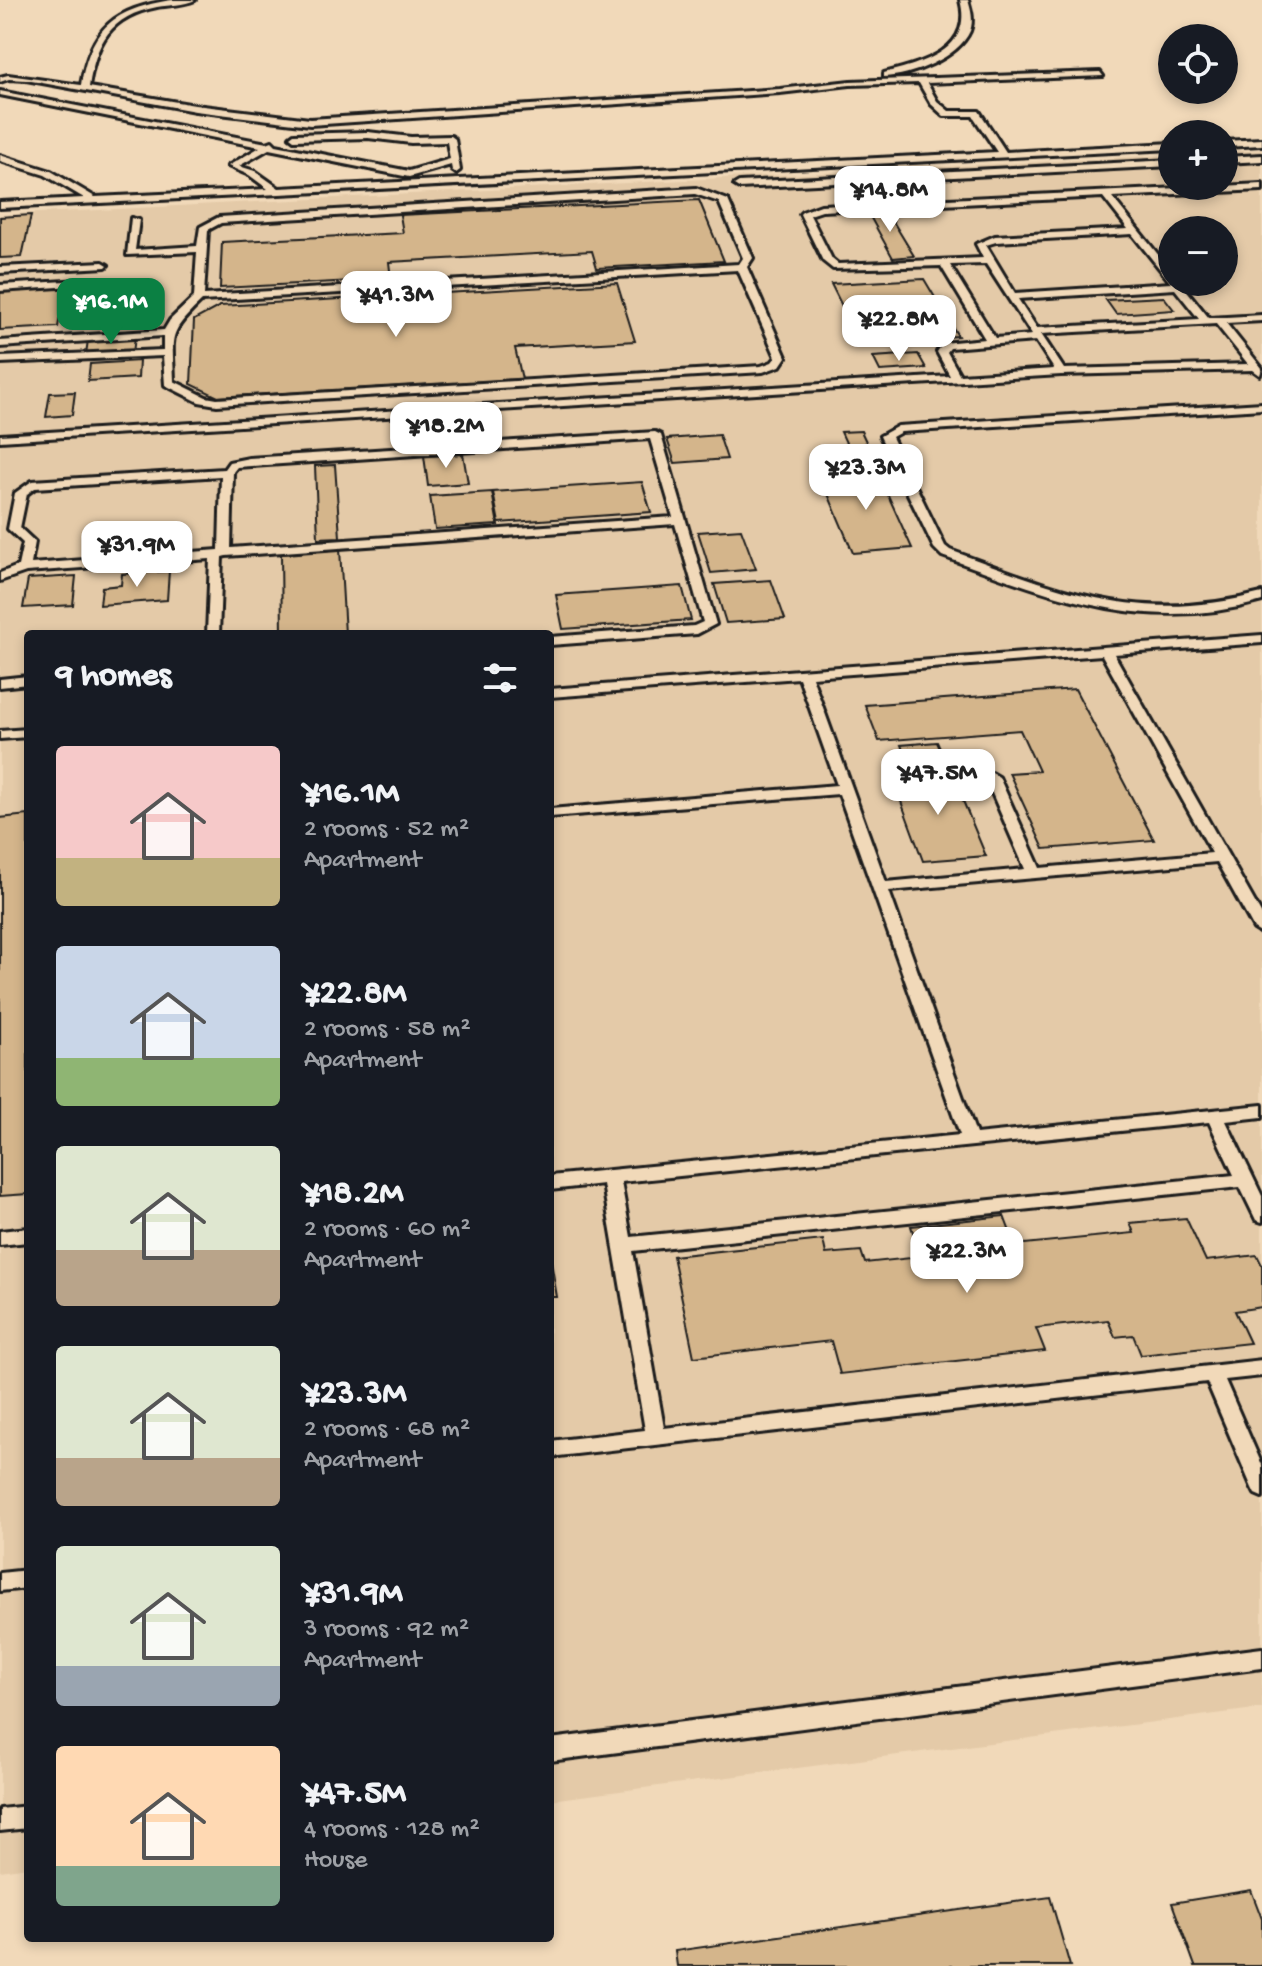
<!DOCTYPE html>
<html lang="en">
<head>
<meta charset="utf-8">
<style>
	:root { --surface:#171b24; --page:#20242c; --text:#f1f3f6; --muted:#9ea1a6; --accent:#0b8043 }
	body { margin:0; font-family:"Gochi Hand",sans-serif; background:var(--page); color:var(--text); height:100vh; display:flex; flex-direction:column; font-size:30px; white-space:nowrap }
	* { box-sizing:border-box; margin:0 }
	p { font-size:26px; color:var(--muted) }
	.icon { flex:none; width:44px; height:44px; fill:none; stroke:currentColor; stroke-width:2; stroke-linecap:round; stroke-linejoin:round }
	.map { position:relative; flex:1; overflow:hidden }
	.details { position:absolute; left:24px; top:630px; width:530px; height:1312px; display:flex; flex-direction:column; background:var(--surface); border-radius:8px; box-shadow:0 4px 12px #0003 }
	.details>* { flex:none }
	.fabs { position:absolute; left:1158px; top:24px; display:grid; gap:16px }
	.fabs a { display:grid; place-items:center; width:80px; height:80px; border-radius:50%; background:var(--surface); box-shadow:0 4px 12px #0003; font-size:40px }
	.price { position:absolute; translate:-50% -68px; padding:0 18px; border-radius:16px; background:#fff; color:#222; font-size:26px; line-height:52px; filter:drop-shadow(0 2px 4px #0008) }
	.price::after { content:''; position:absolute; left:50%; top:48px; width:24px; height:18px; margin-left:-12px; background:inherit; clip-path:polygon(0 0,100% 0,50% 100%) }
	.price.current { background:var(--accent); color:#fff }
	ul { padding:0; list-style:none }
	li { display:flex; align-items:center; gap:24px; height:200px; padding:0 32px }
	li span { display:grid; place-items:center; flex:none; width:224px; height:160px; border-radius:8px; color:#555 }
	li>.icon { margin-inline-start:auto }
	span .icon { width:96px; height:96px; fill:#fffc; stroke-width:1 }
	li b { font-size:34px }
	h2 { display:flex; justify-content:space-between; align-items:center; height:96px; padding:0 32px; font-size:34px }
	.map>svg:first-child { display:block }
	.built { fill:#e4caa8; fill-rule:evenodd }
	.building { fill:#d4b58b; stroke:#1c1c1c; stroke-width:2 }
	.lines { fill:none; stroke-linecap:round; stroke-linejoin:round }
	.service-casing { stroke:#1c1c1c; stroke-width:6 }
	.service { fill:#f1d9b9; fill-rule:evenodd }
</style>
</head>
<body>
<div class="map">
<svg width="1262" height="1966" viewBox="0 0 1262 1966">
	<rect width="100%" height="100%" fill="#f1d9b9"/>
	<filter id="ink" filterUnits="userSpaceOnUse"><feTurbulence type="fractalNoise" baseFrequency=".0125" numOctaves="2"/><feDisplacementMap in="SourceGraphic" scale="16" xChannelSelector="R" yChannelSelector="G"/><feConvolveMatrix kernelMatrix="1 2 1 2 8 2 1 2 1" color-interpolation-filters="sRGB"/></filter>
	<g filter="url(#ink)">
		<!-- built -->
		<path class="built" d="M1262,150v1558l-712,92v-1166h-522v1233l-28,4v-1656l1172,-60v31h52v-34zM1172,230h52v52h-52z"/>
		<!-- building -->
		<g class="building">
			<path d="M699,200l25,61 -127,7 -5,-17 -203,11 2,17 -171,9 2,-46 181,-9 -3,-18z"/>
			<path d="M886,210l28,46 -21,2 -26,-47z"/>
			<path d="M31,215l-9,42 -22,1v-41z"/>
			<path d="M924,279l34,57 -98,6 -29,-58z"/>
			<path d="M617,283l18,58 -120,7 7,31 -304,18 -27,-13 3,-64 26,-14z"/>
			<path d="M65,288l-7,39 -58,3v-39z"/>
			<path d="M1164,297l10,13 -58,4 -10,-14z"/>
			<path d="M135,337l-2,16 -47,1 2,-14z"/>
			<path d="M918,354l8,14 -46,3 -7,-14z"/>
			<path d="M139,361l-1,17 -50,3 2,-17z"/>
			<path d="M75,392l-3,23 -26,2 4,-24z"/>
			<path d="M861,431l16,34 -20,2 -16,-35z"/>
			<path d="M719,435l8,24 -52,4 -8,-24z"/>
			<path d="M463,454l5,29 -40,3 -4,-30z"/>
			<path d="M335,465l5,72 -22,1 -3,-72z"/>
			<path d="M877,471l35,77 -59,5 -33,-78z"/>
			<path d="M642,482l9,30 -152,11 -6,-31z"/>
			<path d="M492,492l6,33 -63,4 -5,-33z"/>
			<path d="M741,529l15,40 -45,4 -13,-41z"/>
			<path d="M340,549l5,85h-63l-1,-80z"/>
			<path d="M169,571l-2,29 -67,5 2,-18 19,-2 1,-11z"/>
			<path d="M76,576l-3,29 -50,3 5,-29z"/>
			<path d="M771,580l14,39 -59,4 -12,-39z"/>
			<path d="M682,586l9,34 -128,9 -7,-34z"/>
			<path d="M1075,689l79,151 -110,9 -35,-76 30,-2 -19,-41 -141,11 -14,-36z"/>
			<path d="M937,742l9,20 -37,3 -8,-20z"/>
			<path d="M951,772l35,84 -63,5 -31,-84z"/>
			<path d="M28,815v379l-28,2v-378z"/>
			<path d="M1004,1216l11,29 119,-12 -4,-10 56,-5 20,43 51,-6 5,10v42l-27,4 15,32 -109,12 -8,-20 -18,2 -7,-17 -72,8 9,23 -205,23 -9,-33 -137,16 -21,-101 150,-16 3,14 35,-3 4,12 56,-6 -10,-31z"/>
			<path d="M550,1255l7,42h-7z"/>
			<path d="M1251,1890l11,29v47h-67l-23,-63z"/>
			<path d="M1050,1897l20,69h-393l-2,-15z"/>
		</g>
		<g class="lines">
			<!-- service casing -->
			<g class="service-casing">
				<g id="service">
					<path d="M172,0h23c-11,5 -25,5 -38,7 -47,9 -61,35 -68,80l106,18 115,14 470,-30 70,-8 250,-9 3,4 -176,7 10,18 12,10h30l27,41 166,-9v6l-1172,59v-6l84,-4 -39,-23 -45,-14v-6l51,16 44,26 173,-8 -19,-14 -21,-9 32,-19 -260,-52v-4l267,52 5,-2 4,4 133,26 41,-12 -3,-17 -36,1 -43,-5 -74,2 -4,-3 4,-3 74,-2 43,5 40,-1 4,3 5,31 -4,3 -4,-3 -1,-5 -42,12 -140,-28 -30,17 16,5 24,17 718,-36 -24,-36h-29l-13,-12 -12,-21 -69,2 -70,8 -470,32 -115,-14 -169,-31 -17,-1 -9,3v-5l8,-2 73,10c10,-58 33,-76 91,-85z"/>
					<path d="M960,0h8c3,10 6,20 2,31 -12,27 -59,45 -86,46v-4c39,-10 90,-23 76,-73z"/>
					<path d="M1262,139v6l-38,2v-6z"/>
					<path d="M1262,155v6l-38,2v-6z"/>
					<path d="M1172,160v6l-433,22 -5,-3 5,-3z"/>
					<path d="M1262,184v6l-150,7 60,75v10h8l29,36 53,-3v6l-36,2 36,45 -2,7 -7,-5 -192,5 -1061,66v-6l950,-59 -13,-24 6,-9 42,-4 -44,-73 -108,3 -10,-8 -23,-47 2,-2 19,-7zM1103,197l25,32 -133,7 -19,8 7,14 -145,6 -6,-5 -22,-44 12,-4zM1132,234l39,49 -156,10 -29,-48 10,-3zM986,264l46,71 -37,3 -45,-73zM1175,289l24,30 -162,9 -19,-29zM1216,324l32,40 -184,5 -23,-35zM1036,341l18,28 -94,6 -13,-23 3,-4z"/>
					<path d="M696,188l32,12 25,58 -6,9 39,90 -6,9 -17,6 -546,33 -18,-3 -34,-17 -2,-29 -163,7v-6l163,-7v-14l-163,11v-6l164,-11 6,-10 24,-23 3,-45 -70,3 4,-37 8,2 -4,30 62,-4 3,-19 19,-10zM695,194l24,8 24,56 -4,6 -535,31 4,-65 13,-7zM738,270l38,87 -4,5 -11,4 -544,33 -11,-2 -32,-16c-1,-46 -8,-46 28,-80z"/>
					<path d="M103,262l5,3 -2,2 -106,6v-6z"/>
					<path d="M99,279l4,1v4l-103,7v-6z"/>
					<path d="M1262,403v6l-361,23 -9,5 53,109 5,4c114,42 189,75 312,43v8c-118,34 -211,-5 -320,-45l-8,-8 -54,-112 18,-10z"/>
					<path d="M655,432l6,3 55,189 -19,10 -147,11v-8l144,-11 9,-4 -28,-98 -449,32 -4,1 -3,77h-12l3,-75 -184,13 -26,9v-8l18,-7 5,-23 -15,-14 7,-36 17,-12 192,-12 5,-7 20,-4zM650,439l23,78 -442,31 2,-76 4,-5zM221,476l-2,74 -188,14 4,-22 -15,-14 7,-34 8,-6z"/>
					<path d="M1262,635v8l-148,11 148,261v19l-8,-5 -37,-67 -328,29 87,243 286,-29v12l-36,4 36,75v26l-6,-2 -16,-33 -607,64 31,177 598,-68v16l-37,4 37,85v32l-7,-3 -3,-6 -45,-106 -657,75v-16l95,-11 -42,-246 -53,6v-14l410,-41 -121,-341 -289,23v-8l287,-24 -38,-107 -249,19v-8zM1102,655l110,198 -172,15 -41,-91 -7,-4 -7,4 40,92 -139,13 -74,-205zM1209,1122l25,53 -603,62 -10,-55z"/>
					<path d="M28,676v8l-28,3v-8z"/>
					<path d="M28,729v8l-28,2v-8z"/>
					<path d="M28,1228v14l-28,3v-14z"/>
					<path d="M28,1570v18l-28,3v-18z"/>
					<path d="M1262,1648v20l-712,93v-22z"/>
					<path d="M28,1806v22l-28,3v-22z"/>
				</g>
			</g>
			<!-- service -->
			<use href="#service" class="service"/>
		</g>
	</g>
</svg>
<div class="fabs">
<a><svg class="icon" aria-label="locate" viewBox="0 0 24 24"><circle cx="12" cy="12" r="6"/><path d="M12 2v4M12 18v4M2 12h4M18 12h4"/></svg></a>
<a>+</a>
<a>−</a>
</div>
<b class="price" style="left:890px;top:234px">¥14.8M</b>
<b class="price" style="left:396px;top:339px">¥41.3M</b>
<b class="price current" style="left:111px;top:346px">¥16.1M</b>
<b class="price" style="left:899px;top:363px">¥22.8M</b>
<b class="price" style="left:446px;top:470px">¥18.2M</b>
<b class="price" style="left:866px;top:512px">¥23.3M</b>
<b class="price" style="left:137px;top:589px">¥31.9M</b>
<b class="price" style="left:938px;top:817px">¥47.5M</b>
<b class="price" style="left:967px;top:1295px">¥22.3M</b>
<section class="details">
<h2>9 homes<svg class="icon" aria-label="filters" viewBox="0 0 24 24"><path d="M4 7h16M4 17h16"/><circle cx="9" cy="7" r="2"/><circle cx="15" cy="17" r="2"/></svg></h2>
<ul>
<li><span style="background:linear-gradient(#f6c9c9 70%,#c2b280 0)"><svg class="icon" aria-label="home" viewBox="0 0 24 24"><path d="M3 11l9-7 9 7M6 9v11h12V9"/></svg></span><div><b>¥16.1M</b><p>2 rooms · 52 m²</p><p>Apartment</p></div></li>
<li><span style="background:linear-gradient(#c9d6e8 70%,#8fb573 0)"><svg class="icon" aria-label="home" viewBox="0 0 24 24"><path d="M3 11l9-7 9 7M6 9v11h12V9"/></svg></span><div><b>¥22.8M</b><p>2 rooms · 58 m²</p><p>Apartment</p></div></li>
<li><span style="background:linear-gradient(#dfe7d0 65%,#b9a48a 0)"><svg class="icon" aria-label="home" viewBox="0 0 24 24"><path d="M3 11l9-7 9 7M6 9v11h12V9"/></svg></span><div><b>¥18.2M</b><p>2 rooms · 60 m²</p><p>Apartment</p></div></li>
<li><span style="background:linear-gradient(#dfe7d0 70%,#b9a48a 0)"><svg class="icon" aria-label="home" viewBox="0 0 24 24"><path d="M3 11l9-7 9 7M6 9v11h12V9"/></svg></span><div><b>¥23.3M</b><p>2 rooms · 68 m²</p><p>Apartment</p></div></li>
<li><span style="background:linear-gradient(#dfe7d0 75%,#9aa5b1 0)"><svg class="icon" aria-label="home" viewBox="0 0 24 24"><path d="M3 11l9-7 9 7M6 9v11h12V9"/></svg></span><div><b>¥31.9M</b><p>3 rooms · 92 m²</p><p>Apartment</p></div></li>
<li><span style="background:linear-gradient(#ffd9b3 75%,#7fa58c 0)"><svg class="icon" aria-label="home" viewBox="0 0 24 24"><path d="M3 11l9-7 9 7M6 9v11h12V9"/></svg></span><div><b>¥47.5M</b><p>4 rooms · 128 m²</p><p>House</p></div></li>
</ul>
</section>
</div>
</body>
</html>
